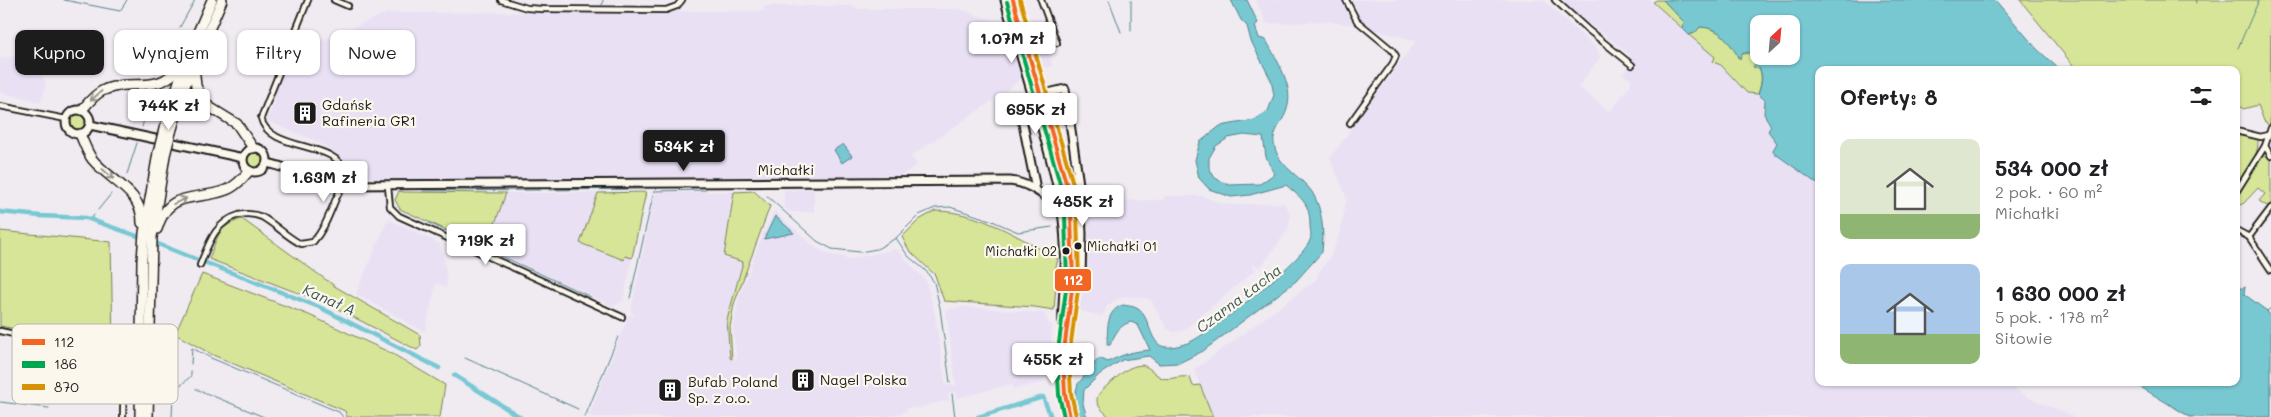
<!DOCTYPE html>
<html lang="pl">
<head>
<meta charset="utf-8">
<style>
	:root { --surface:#fff; --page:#f2f2f2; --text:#202124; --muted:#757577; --accent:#1c1c1c }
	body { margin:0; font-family:Mali,sans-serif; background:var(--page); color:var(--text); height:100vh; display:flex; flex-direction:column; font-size:19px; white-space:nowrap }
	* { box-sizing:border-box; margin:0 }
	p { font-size:16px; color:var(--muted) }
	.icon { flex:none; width:28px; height:28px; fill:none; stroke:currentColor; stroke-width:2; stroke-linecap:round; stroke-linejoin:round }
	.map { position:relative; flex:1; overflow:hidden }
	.side { position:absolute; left:1815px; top:66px; width:425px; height:320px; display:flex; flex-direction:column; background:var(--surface); border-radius:10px; box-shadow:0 1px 4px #0004 }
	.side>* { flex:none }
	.top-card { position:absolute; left:15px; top:30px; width:475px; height:45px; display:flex; gap:10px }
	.needle { width:32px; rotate:26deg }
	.controls { position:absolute; left:1750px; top:15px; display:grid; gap:10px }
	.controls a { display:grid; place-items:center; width:50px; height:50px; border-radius:10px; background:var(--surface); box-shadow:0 1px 4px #0004; font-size:25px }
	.price { position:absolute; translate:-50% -42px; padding:0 11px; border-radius:5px; background:#fff; color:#222; font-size:16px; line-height:32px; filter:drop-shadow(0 1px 2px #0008) }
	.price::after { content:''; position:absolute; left:50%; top:30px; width:15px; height:11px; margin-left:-8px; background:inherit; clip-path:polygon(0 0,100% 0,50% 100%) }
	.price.current { background:var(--accent); color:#fff }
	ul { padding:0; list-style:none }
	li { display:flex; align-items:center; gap:15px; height:125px; padding:0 25px }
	li span { display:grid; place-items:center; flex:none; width:140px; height:100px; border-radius:10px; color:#555 }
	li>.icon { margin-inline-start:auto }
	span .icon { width:60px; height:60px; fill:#fffc; stroke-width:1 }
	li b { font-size:21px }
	h2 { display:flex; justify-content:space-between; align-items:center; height:60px; padding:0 25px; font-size:21px }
	.tag { padding:0 18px; border-radius:10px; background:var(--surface); box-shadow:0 1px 4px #0004; font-size:18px; line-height:45px }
	.tag.current { background:var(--accent); color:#fff }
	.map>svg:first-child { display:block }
	.built { fill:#e9e0f4 }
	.green { fill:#d7e598; stroke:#7a805a }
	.water { fill:#78c8d2; stroke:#538389; fill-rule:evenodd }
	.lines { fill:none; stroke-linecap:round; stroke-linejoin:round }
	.stream { stroke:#538389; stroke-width:1 }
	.canal { stroke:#78c8d2; stroke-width:4.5 }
	.street-casing { stroke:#1c1c1c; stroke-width:8 }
	.secondary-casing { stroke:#1c1c1c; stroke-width:11 }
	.highway-casing { stroke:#1c1c1c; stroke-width:12 }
	.street { stroke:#fbf7ec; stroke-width:4.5 }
	.secondary { stroke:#fbf7ec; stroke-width:7 }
	.highway { stroke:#fbf7ec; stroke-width:9 }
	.secondary-bridge-casing { stroke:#1c1c1c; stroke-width:11; stroke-linecap:butt }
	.highway-bridge-casing { stroke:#1c1c1c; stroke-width:12; stroke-linecap:butt }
	.secondary-bridge { stroke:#fbf7ec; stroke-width:7 }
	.highway-bridge { stroke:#fbf7ec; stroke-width:9 }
	.bus-1-casing { stroke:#fbf7ec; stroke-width:8 }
	.bus-2-casing { stroke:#fbf7ec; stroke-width:8 }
	.bus-3-casing { stroke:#fbf7ec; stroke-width:8 }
	.bus-1 { stroke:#f26522; stroke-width:4 }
	.bus-2 { stroke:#00a651; stroke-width:4 }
	.bus-3 { stroke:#d69104; stroke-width:4 }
	.oneway { stroke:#97948e }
	.bus-dot { fill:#1c1c1c; stroke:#fbf7ec; stroke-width:2 }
	.labels { text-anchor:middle; stroke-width:4.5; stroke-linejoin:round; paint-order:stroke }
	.bus-label { font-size:13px; fill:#1c1c1c; stroke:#fbf7ec; text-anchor:start }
	.poi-label { font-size:14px; fill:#1c1c1c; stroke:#fbf7ec; text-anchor:start }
	.street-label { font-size:14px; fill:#1c1c1c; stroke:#fbf7ec }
	.water-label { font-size:15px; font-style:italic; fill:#3c585c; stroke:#fbf7ec }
	.key { fill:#fbf7ec; stroke:#b8b5ae; stroke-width:1 }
	.key-label { font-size:14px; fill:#1c1c1c }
	.line-badge { stroke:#fbf7ec; stroke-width:2 }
	.badge-label { font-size:14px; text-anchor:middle; font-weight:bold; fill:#fff }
</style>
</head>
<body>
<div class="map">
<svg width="2271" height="417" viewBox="0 0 2271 417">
	<rect width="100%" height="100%" fill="#f0eaf1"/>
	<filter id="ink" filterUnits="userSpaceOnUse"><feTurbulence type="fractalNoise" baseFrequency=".02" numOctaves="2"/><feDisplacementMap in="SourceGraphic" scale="10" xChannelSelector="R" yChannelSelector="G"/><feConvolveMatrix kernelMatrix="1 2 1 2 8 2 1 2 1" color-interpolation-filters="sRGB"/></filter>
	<g filter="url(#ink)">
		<!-- built -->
		<g class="built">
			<path d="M1256,0h85l12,25 -26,-4 -60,3z"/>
			<path d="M1352,0h191l54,49 3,8 -22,30 32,25 21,-28v-5l-8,-5 11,-12 -6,-4 2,-3 -37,-29 -9,-4 -23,-22h89l49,42 16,15 -2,5 8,3 26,28 11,1 7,6 1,21 5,5 -3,5 9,12 -4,7 46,35v197l187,1 23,15 46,19h-862l-19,-47 121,-89 4,-9 12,-16 9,-23 7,-35 -17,-40 86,-117 -44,-12 -12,-10z"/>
			<path d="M764,6h90l2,3h103l43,15 18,11 25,-1 7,32 -21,4 -29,24 -91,62 6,9 -5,3 -12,8 -22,-1v3l-97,1 -1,-2h-6l-1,2 -365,3 -4,-4 -3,3 -28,-2 -56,-38 -50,-20 8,-20 -2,-3 5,-11 -2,-2 11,-28h6l7,-18 24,1 63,-27 377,-2z"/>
			<path d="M30,52l16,32 -5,18 -41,-10v-33z"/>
			<path d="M814,189v23h-23l-7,-5v-17z"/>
			<path d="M655,192h79l-10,63 19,7 -16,58 5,39 5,-1 -4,-30 7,-33 22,-59 12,-25 42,37 15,7 14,2 1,3 50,-11 30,32 9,34 10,67 3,3h8l-10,-75 20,-3 78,6 5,11 3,1 -2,41 -5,1 -1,15 -31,7 -1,-5 -55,14 -1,-6 -8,1 1,7 -35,9 -1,-2 -6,1v3l-23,6h-291l-4,-2 40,-100 15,4 -10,-3 -3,-5z"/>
			<path d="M506,193h92l-18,50 44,17 1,-4 7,2 -9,43 -10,5 -127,-58z"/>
			<path d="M1164,196h38l17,7 14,2 51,-2 6,11 -1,14 -25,35 -5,4 -5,-3 -1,3 2,3 -71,60 -10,2 -7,-3 -16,-29 -10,-3 -15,-1 -10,4 -10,7 -3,9 -27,-6 2,-26h6l2,-39h3l-1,-44 75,-1z"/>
			<path d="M388,219l52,25 5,20 2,23 -11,-4 -11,49 -69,-38z"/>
		</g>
		<!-- green -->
		<g class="green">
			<path d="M1657,0h6l21,22 -2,6 -29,-26z"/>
			<path d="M2020,0h251l-1,127 -6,-6 -6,-16 -15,4 -7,-7v-32h-159z"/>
			<path d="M1700,27c17,0 33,14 38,31 7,-8 12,-3 21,-2l1,2 -3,3c5,12 6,20 1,33l-11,-1 -26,-28 -8,-3 2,-5 -26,-22 4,-1z"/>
			<circle cx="78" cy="122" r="8"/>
			<path d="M2236,135l22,4c1,19 -12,33 -22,49z"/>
			<circle cx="255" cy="161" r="9"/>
			<path d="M2262,156h5l4,5v44l-2,2 -10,-6 6,-7 -7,-6 -16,17 -3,-1 -3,3v-11z"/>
			<path d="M399,191l5,1 102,1 -20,55 -86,-39 -5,-9z"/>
			<path d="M754,191l16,15 -36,98 -4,23 2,32 -2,-1 -3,-38 16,-58 -19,-6 10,-64z"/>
			<path d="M646,192l-14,66 -7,-2 -1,4 -44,-17 18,-50z"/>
			<path d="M935,211c44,0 85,27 123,48l-3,11 2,1 -3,39 -19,-3 -91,-6 -9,-26 -26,-25 -7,-13 17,-17z"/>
			<path d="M242,219l94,68 84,48 1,11 -4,4 -85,-44 -123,-47c8,-21 9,-33 33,-40z"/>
			<path d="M0,231l111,11 2,105 -113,-21z"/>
			<path d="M202,274l107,41 82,38 54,32 -5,32h-93l-2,-6 -132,-56 -38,-21z"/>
			<path d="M1142,365c8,2 13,10 20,13 10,3 18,-4 28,0l3,8 7,-1 13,32h-103c-22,-17 -13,-23 4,-37 9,-8 15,-14 28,-15z"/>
		</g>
		<!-- water -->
		<g class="water">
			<path d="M1231,0h16l11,23 -3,3 4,12 7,2c11,21 30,48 20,72 -4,11 -14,20 -12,32 4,23 26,31 38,48 11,18 12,40 10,60l-26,29 -93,70 -24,12 -20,1 -10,-8 -27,4 -22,14 -16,16 -1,14 4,13h-8l-5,-19 4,-14 21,-26 9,4c15,-8 26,-11 42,-12l-12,-25 -7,-3c-12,3 -16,12 -21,23h-3c1,-15 -2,-34 16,-40 5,1 11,1 15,4 13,8 11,37 28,38 5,1 21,-3 26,-6 20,-10 113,-82 118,-101 2,-4 0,-11 0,-15 0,-22 -9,-27 -24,-40l-36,10 -19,2 -22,-8 -10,-11 -4,-18 5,-18 20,-16 35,-6 13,-9 6,-16 -3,-15 -20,-39 -4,-15 -6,-6zM1244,135l19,2 3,20 8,17 -14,10 -31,1 -14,-7 -6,-10v-10l7,-12 12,-8z"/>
			<path d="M1663,0h332l42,49 23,21h-241v115l-42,-30h-2l-2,-5 4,-7 -9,-12 3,-5 -7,-12 1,-14 -7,-6c3,-9 6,-18 1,-26l-6,-1 7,-9 -1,-2h32v-32h-32v32l-11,-4 -6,2 -2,5c-12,-17 -17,-31 -40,-32l-5,6 -6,2 -7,-7 2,-6z"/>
			<path d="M843,144l9,12 -10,7 -8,-13z"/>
			<path d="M775,216l19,17 -30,6z"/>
			<path d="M2236,282l5,7 4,-3 -1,8 23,17 4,6v100h-81l-56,-34 102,-1z"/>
		</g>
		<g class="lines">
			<!-- stream -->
			<g class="stream">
				<path d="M64,0l56,11 7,-11"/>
				<path d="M1109,0l12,32"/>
				<path d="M1131,0v31"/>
				<path d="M2196,3l1,-3"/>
				<path d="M602,5l1,-5"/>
				<path d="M180,27l15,-27"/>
				<path d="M176,35l1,-3"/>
				<path d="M2238,48l21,-48"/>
				<path d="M169,52l3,-3"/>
				<path d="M156,73l9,-16"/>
				<path d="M142,127l8,-29"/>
				<path d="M127,174l10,-31"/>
				<path d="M549,190l96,-1"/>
				<path d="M423,191l117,-1"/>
				<path d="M767,196l50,45 15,8 28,3 17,-3 19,-11"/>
				<path d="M98,210l13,-16"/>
				<path d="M91,219l3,-4"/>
				<path d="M429,223l162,74"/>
				<path d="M630,298l24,-107 52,-1"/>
				<path d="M2267,311l4,-3"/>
				<path d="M0,327l102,24"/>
				<path d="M465,358l113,51"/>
				<path d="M191,364l1,-16 19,10 128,54 4,5"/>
				<path d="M950,383l-10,-75 -6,-26 -9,-12 -17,-14 -12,-18 23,-23 16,-7 15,-1 40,13 28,12 34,-5"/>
				<path d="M181,385l10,-9v-5"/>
				<path d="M196,389l68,28"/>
				<path d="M952,394l3,23"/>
				<path d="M0,402l49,6"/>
				<path d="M172,417l1,-24 3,-3"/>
				<path d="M585,417l33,-80"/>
			</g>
			<!-- canal -->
			<g class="canal">
				<path d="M0,212l40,4 46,2 57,20"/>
				<path d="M153,242l45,18"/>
				<path d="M204,262l115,45 120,61"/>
				<path d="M454,375l66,42"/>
				<path d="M978,417l65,-20 8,20"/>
			</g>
			<!-- street casing -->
			<g class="street-casing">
				<g id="street">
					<path d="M334,0l14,6"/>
					<path d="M501,0l26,8 14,1 125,1 11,-4 5,-6"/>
					<path d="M1041,0l16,43"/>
					<path d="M1346,0l11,21 35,29 4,6 -3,7 -43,60"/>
					<path d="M1555,0l32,29 45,36"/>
					<path d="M0,106l66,13"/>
					<path d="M2236,131l25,6 6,-2"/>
					<path d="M2265,146l6,10"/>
					<path d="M388,186l2,21 9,9 223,101"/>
					<path d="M2236,192l29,-46 6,-18"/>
					<path d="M2236,230l13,7 22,33"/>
					<path d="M2249,237l22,-29"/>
					<path d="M200,265c9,-22 15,-43 39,-50 8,-2 16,-1 23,2 14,8 25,20 39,27l12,-2c11,-12 16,-27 22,-41 4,-9 11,-20 9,-29 -5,-31 -76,-20 -83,-54l47,-118"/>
					<path d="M0,331l77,17 39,15h8l-1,54"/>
				</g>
			</g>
			<!-- secondary casing -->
			<g class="secondary-casing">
				<g id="secondary">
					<path d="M1005,0l3,12"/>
					<path d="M1013,0l3,9"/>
					<path d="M1044,108c19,62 31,108 29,173 -2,47 -18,88 -3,136"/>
					<circle cx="78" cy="122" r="12"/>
					<path d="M1037,111c12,43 26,86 28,131 2,31 -4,61 -2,92"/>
					<path d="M90,125l153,33"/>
					<circle cx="255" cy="160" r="12"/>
					<path d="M267,163c25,5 49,19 75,22l668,-4c21,2 35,16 52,27"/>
					<path d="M1033,188l2,-4 -13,-65 2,-13 8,-9 33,-8 15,102 2,43 -1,45 -8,3"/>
				</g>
			</g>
			<!-- highway casing -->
			<g class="highway-casing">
				<g id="highway">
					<path d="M194,66l2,20 7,15 8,7 26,16 16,24"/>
					<path d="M82,110c6,-7 12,-15 20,-19 29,-15 55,7 79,-26"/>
					<path d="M164,129l21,-67 27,-62"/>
					<path d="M171,132l16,-52 35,-80"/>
					<path d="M80,134c4,9 7,18 12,25 18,22 51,33 50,64"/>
					<path d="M157,229c12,-41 39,-27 69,-39 9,-3 16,-11 23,-19"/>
					<path d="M140,417l2,-157 2,-27 14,-80"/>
					<path d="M148,417l4,-180 13,-82"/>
				</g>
			</g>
			<!-- street -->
			<use href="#street" class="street"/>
			<!-- secondary -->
			<use href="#secondary" class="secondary"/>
			<!-- highway -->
			<use href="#highway" class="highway"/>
			<!-- secondary-bridge casing -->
			<g class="secondary-bridge-casing">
				<g id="secondary-bridge">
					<path d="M1016,9l28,99"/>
					<path d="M1008,12l29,99"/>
				</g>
			</g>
			<!-- highway-bridge casing -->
			<g class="highway-bridge-casing">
				<g id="highway-bridge">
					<path d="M158,153l6,-24"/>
					<path d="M165,155l6,-23"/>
				</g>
			</g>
			<!-- secondary-bridge -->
			<use href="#secondary-bridge" class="secondary-bridge"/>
			<!-- highway-bridge -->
			<use href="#highway-bridge" class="highway-bridge"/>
			<!-- bus-1 casing -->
			<g class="bus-1-casing">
				<path id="bus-1" d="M1013,0l54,186 4,28 2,68 -10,76 2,36 5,23"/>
			</g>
			<!-- bus-2 casing -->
			<g class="bus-2-casing">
				<path id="bus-2" d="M1007,2l54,185 4,28 2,67 -10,76 2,37 5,22"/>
			</g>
			<!-- bus-3 casing -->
			<g class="bus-3-casing">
				<path id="bus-3" d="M1020,0l53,184 4,30 2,68 -10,76 2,35 5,23"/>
			</g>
			<!-- bus-1 -->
			<use href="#bus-1" class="bus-1"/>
			<!-- bus-2 -->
			<use href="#bus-2" class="bus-2"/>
			<!-- bus-3 -->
			<use href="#bus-3" class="bus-3"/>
		</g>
		<!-- one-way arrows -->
		<defs><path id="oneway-shaft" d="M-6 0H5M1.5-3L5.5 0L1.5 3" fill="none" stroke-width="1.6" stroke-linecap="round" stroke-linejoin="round" transform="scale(1.25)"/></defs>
		<g class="oneway">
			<use href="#oneway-shaft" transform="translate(96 96) rotate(139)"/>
			<use href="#oneway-shaft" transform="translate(108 174) rotate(41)"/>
			<use href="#oneway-shaft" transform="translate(180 201) rotate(-24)"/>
		</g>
	</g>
	<!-- icons -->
	<defs>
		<g id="building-square" transform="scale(1.25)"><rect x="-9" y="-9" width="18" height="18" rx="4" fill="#1c1c1c" stroke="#fbf7ec"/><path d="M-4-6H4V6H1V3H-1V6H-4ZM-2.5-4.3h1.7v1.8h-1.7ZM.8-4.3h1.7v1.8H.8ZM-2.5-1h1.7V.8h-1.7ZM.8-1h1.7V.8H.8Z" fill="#fff"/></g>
	</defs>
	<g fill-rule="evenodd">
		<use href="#building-square" x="305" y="113"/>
		<use href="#building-square" x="803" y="380"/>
		<use href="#building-square" x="670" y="390"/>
	</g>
	<!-- markers -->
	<g class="bus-dot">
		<circle cx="1078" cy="246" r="4.5"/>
		<circle cx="1066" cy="251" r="4.5"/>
	</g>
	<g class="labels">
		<!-- bus labels -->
		<g class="bus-label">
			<text x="1087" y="251">Michałki 01</text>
			<text x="1057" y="256" text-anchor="end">Michałki 02</text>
		</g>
		<!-- poi labels -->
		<g class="poi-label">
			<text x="322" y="110">Gdańsk<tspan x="322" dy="16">Rafineria GR1</tspan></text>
			<text x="820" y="385">Nagel Polska</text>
			<text x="688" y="387">Bufab Poland<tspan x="688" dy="16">Sp. z o.o.</tspan></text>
		</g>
		<!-- street labels -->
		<g class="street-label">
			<text x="786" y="175">Michałki</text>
		</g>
		<!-- water labels -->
		<g class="water-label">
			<text transform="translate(1239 299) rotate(-37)" y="5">Czarna Łacha</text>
			<text transform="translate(329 300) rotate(24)" y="5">Kanał A</text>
		</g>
	</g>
	<!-- legend -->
	<rect x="12" y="324" width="166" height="80" rx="8" class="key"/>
	<rect x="22" y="339" width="23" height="6" fill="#f26522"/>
	<rect x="22" y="361" width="23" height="7" fill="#00a651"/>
	<rect x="22" y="384" width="23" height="6" fill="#d69104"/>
	<g class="key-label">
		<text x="54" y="347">112</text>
		<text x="54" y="369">186</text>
		<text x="54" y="392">870</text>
	</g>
	<rect class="line-badge" x="1054" y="268" width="38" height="24" rx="5" fill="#f26522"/>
	<g class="badge-label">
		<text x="1073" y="285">112</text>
	</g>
</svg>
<div class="controls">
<a><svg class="needle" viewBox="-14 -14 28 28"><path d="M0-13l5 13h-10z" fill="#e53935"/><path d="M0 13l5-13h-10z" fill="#757577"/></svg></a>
</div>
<b class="price" style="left:1012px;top:64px">1.07M zł</b>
<b class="price" style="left:169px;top:131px">744K zł</b>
<b class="price" style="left:1036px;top:135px">695K zł</b>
<b class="price current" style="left:684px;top:172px">534K zł</b>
<b class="price" style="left:324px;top:203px">1.63M zł</b>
<b class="price" style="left:1083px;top:227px">485K zł</b>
<b class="price" style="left:486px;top:266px">719K zł</b>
<b class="price" style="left:1053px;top:385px">455K zł</b>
<div class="top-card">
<a class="tag current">Kupno</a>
<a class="tag">Wynajem</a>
<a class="tag">Filtry</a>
<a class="tag">Nowe</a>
</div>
<section class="side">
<h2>Oferty: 8<svg class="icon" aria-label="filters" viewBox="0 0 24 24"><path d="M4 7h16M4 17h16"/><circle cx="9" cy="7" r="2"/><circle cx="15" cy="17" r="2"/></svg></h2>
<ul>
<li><span style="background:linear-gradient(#dfe7d0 75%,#8fb573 0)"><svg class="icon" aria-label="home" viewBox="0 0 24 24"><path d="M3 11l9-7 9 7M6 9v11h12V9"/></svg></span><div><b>534 000 zł</b><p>2 pok. · 60 m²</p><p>Michałki</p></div></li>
<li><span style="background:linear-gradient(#a9c7e8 70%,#8fb573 0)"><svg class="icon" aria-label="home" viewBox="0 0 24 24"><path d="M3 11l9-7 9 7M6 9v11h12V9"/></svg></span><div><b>1 630 000 zł</b><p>5 pok. · 178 m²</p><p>Sitowie</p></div></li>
</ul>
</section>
</div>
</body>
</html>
